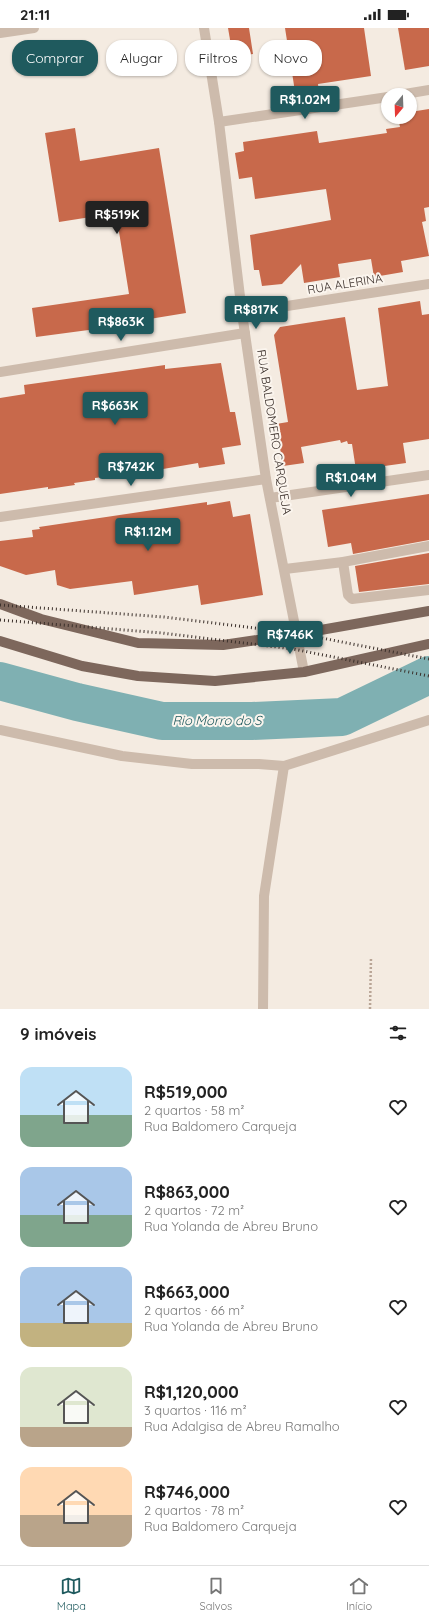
<!DOCTYPE html>
<html lang="pt">
<head>
<meta charset="utf-8">
<style>
	:root { --surface:#fff; --page:#f6f6f6; --text:#222; --muted:#767676; --line:#e0e0e0; --accent:#1f5a5e }
	body { margin:0; font-family:Quicksand,sans-serif; background:var(--page); color:var(--text); height:100vh; display:flex; flex-direction:column; font-size:15px; white-space:nowrap }
	* { box-sizing:border-box; margin:0 }
	p { font-size:13px; color:var(--muted) }
	.icon { flex:none; width:22px; height:22px; fill:none; stroke:currentColor; stroke-width:2; stroke-linecap:round; stroke-linejoin:round }
	.map { position:relative; height:981px; overflow:hidden }
	.details { display:flex; flex-direction:column; background:var(--surface); flex:1 }
	.details>* { flex:none }
	.banner { position:absolute; left:12px; top:12px; width:405px; height:36px; display:flex; gap:8px }
	.needle { width:26px; rotate:199deg }
	.buttons { position:absolute; left:381px; top:60px; display:grid; gap:8px }
	.buttons a { display:grid; place-items:center; width:36px; height:36px; border-radius:50%; background:var(--surface); box-shadow:0 1px 3px #0004; font-size:20px }
	.price { position:absolute; translate:-50% -34px; padding:0 9px; border-radius:4px; background:var(--accent); color:#fff; font-size:13px; line-height:26px; filter:drop-shadow(0 1px 2px #0008) }
	.price::after { content:''; position:absolute; left:50%; top:24px; width:12px; height:9px; margin-left:-6px; background:inherit; clip-path:polygon(0 0,100% 0,50% 100%) }
	.price.current { background:#222; color:#fff }
	ul { padding:0; list-style:none }
	li { display:flex; align-items:center; gap:12px; height:100px; padding:0 20px }
	li span { display:grid; place-items:center; flex:none; width:112px; height:80px; border-radius:12px; color:#555 }
	li>.icon { margin-inline-start:auto }
	span .icon { width:48px; height:48px; fill:#fffc; stroke-width:1 }
	li b { font-size:17px }
	h2 { display:flex; justify-content:space-between; align-items:center; height:48px; padding:0 20px; font-size:17px }
	.pill { padding:0 14px; border-radius:16px; background:var(--surface); box-shadow:0 1px 3px #0004; font-size:14px; line-height:36px }
	.pill.current { background:var(--accent); color:#fff }
	.status { display:flex; justify-content:space-between; align-items:center; height:28px; padding:0 20px; background:var(--surface); direction:ltr }
	.status svg { height:11px; fill:currentColor }
	.dock { display:flex; justify-content:space-around; align-items:center; height:56px; border-top:1px solid var(--line); background:var(--surface); font-size:11px; color:var(--muted) }
	.dock a { display:grid; justify-items:center; gap:2px }
	.dock .current { color:var(--accent) }
	.map>svg:first-child { display:block }
	.lines { fill:none; stroke-linecap:round; stroke-linejoin:round }
	.river { stroke:#7fb0b2; stroke-width:38 }
	.building { fill:#c8694b }
	.path { stroke:#b9a596; stroke-width:2.5; stroke-dasharray:2 2; stroke-linecap:butt }
	.minor { stroke:#cdbbac; stroke-width:10 }
	.major { stroke:#7d675c; stroke-width:10 }
	.rail { stroke:#3b302b; stroke-width:3; stroke-dasharray:1 3; stroke-linecap:butt }
	.labels { text-anchor:middle; stroke-width:4; stroke-linejoin:round; paint-order:stroke }
	.street-label { font-size:12px; fill:#3b302b; stroke:#fbf5ee }
	.water-label { font-size:13px; font-style:italic; fill:#1f5a5e; stroke:#fbf5ee }
</style>
</head>
<body>
<div class="status"><b>21:11</b><svg viewBox="0 0 49 12"><path d="M0 12V9h3v3zM5 12V6h3v6zM10 12V3h3v9zM15 12V0h3v12zM26 1h20v11H26zM47 4h2v5h-2z"/></svg></div>
<div class="map">
<svg width="429" height="981" viewBox="0 0 429 981">
	<rect width="100%" height="100%" fill="#f4ebe1"/>
	<g class="lines">
		<!-- river -->
		<path class="river" d="M0,653l77,21 85,19h90l90,-4 87,-42"/>
	</g>
	<!-- building -->
	<g class="building">
		<path d="M228,0h21l4,26 -20,3z"/>
		<path d="M285,0h79l7,48 -53,8 1,10 -23,4z"/>
		<path d="M398,0h31v38l-24,4z"/>
		<path d="M429,81v98l-5,1 2,13 -4,1 7,34 -28,5 2,11 -29,5 -3,-18 -33,5 2,13 -36,6 -3,-19 -19,20 -20,2 -3,-16h-5l-4,-35 81,-15 -5,-31 -71,10 -3,-22 -13,2 -4,-26 9,-2 -1,-9 74,-11 2,12 68,-10 -1,-4 14,-2 -2,-10h12v-5z"/>
		<path d="M75,100l5,33 79,-13 27,165 -61,10 1,6 -29,4 -1,-4 -60,8 -4,-29 97,-14 -13,-81 -57,9 -14,-89z"/>
		<path d="M420,273l2,14 7,-1v125l-26,4 3,20 -50,7 -4,-26h-4l-1,-3 -6,2 -1,-3 -39,7 3,16 -21,3 -7,-42 12,-2 -14,-87 6,-8 65,-10 12,73 31,-4 -10,-78z"/>
		<path d="M221,335l9,49h5l6,33 -19,3 3,16 -26,4 -1,-5 -70,12 -1,-1 -32,4v2l-21,3 1,2 -27,4v-2l-48,7v-96l25,-4 -1,-9 141,-20v4z"/>
		<path d="M429,466v46l-76,14 -2,-11 -23,4 -6,-37z"/>
		<path d="M230,473l3,16 17,-3 13,81 -62,10 -3,-20 -64,10 -2,-14 -62,8 -13,-4 -2,-15 -29,5 -26,-9v-25l33,-4 -1,-7 8,-1 -1,-2 168,-25v3z"/>
		<path d="M429,525v31l-70,8 -4,-26z"/>
	</g>
	<g class="lines">
		<!-- path -->
		<path class="path" d="M370,981l1,-51"/>
		<!-- minor -->
		<g class="minor">
			<path d="M204,0l15,94 23,191 24,166 38,193"/>
			<path d="M0,5l34,-5"/>
			<path d="M399,67l30,-5"/>
			<path d="M219,94l169,-25"/>
			<path d="M242,285l187,-29"/>
			<path d="M0,344l245,-39"/>
			<path d="M270,470l159,-23"/>
			<path d="M0,489l266,-38"/>
			<path d="M343,534l5,33 4,4 77,-9"/>
			<path d="M285,541l58,-7 86,-16"/>
			<path d="M0,702l122,26 70,8h67l25,2 145,-46"/>
			<path d="M263,981l1,-113 20,-130"/>
		</g>
		<!-- major -->
		<g class="major">
			<path d="M0,576l41,15 97,24 85,2 75,-11 131,-23"/>
			<path d="M0,613l82,25 56,10 77,5 89,-9 125,-28"/>
		</g>
		<!-- rail -->
		<g class="rail">
			<path d="M0,577l164,12 132,16 133,26"/>
			<path d="M0,592l162,13 131,16 136,27"/>
		</g>
	</g>
	<g class="labels">
		<!-- street labels -->
		<g class="street-label">
			<text transform="translate(345 256) rotate(-9)" y="4">RUA ALERINA</text>
			<text transform="translate(274 404) rotate(81)" y="4">RUA BALDOMERO CARQUEJA</text>
		</g>
		<!-- water labels -->
		<g class="water-label">
			<text x="217" y="697">Rio Morro do S</text>
		</g>
	</g>
</svg>
<div class="buttons">
<a><svg class="needle" viewBox="-14 -14 28 28"><path d="M0-13l5 13h-10z" fill="#e53935"/><path d="M0 13l5-13h-10z" fill="#767676"/></svg></a>
</div>
<b class="price" style="left:305px;top:92px">R$1.02M</b>
<b class="price current" style="left:117px;top:207px">R$519K</b>
<b class="price" style="left:256px;top:302px">R$817K</b>
<b class="price" style="left:121px;top:314px">R$863K</b>
<b class="price" style="left:115px;top:398px">R$663K</b>
<b class="price" style="left:131px;top:459px">R$742K</b>
<b class="price" style="left:351px;top:470px">R$1.04M</b>
<b class="price" style="left:148px;top:524px">R$1.12M</b>
<b class="price" style="left:290px;top:627px">R$746K</b>
<div class="banner">
<a class="pill current">Comprar</a>
<a class="pill">Alugar</a>
<a class="pill">Filtros</a>
<a class="pill">Novo</a>
</div>
</div>
<section class="details">
<h2>9 imóveis<svg class="icon" aria-label="filters" viewBox="0 0 24 24"><path d="M4 7h16M4 17h16"/><circle cx="9" cy="7" r="2"/><circle cx="15" cy="17" r="2"/></svg></h2>
<ul>
<li><span style="background:linear-gradient(#bfe0f5 60%,#7fa58c 0)"><svg class="icon" aria-label="home" viewBox="0 0 24 24"><path d="M3 11l9-7 9 7M6 9v11h12V9"/></svg></span><div><b>R$519,000</b><p>2 quartos · 58 m²</p><p>Rua Baldomero Carqueja</p></div><svg class="icon" aria-label="heart" viewBox="0 0 24 24"><path d="M12 20l-8-8c-3-5 5-10 8-4 3-6 11-1 8 4z"/></svg></li>
<li><span style="background:linear-gradient(#a9c7e8 60%,#7fa58c 0)"><svg class="icon" aria-label="home" viewBox="0 0 24 24"><path d="M3 11l9-7 9 7M6 9v11h12V9"/></svg></span><div><b>R$863,000</b><p>2 quartos · 72 m²</p><p>Rua Yolanda de Abreu Bruno</p></div><svg class="icon" aria-label="heart" viewBox="0 0 24 24"><path d="M12 20l-8-8c-3-5 5-10 8-4 3-6 11-1 8 4z"/></svg></li>
<li><span style="background:linear-gradient(#a9c7e8 70%,#c2b280 0)"><svg class="icon" aria-label="home" viewBox="0 0 24 24"><path d="M3 11l9-7 9 7M6 9v11h12V9"/></svg></span><div><b>R$663,000</b><p>2 quartos · 66 m²</p><p>Rua Yolanda de Abreu Bruno</p></div><svg class="icon" aria-label="heart" viewBox="0 0 24 24"><path d="M12 20l-8-8c-3-5 5-10 8-4 3-6 11-1 8 4z"/></svg></li>
<li><span style="background:linear-gradient(#dfe7d0 75%,#b9a48a 0)"><svg class="icon" aria-label="home" viewBox="0 0 24 24"><path d="M3 11l9-7 9 7M6 9v11h12V9"/></svg></span><div><b>R$1,120,000</b><p>3 quartos · 116 m²</p><p>Rua Adalgisa de Abreu Ramalho</p></div><svg class="icon" aria-label="heart" viewBox="0 0 24 24"><path d="M12 20l-8-8c-3-5 5-10 8-4 3-6 11-1 8 4z"/></svg></li>
<li><span style="background:linear-gradient(#ffd9b3 60%,#b9a48a 0)"><svg class="icon" aria-label="home" viewBox="0 0 24 24"><path d="M3 11l9-7 9 7M6 9v11h12V9"/></svg></span><div><b>R$746,000</b><p>2 quartos · 78 m²</p><p>Rua Baldomero Carqueja</p></div><svg class="icon" aria-label="heart" viewBox="0 0 24 24"><path d="M12 20l-8-8c-3-5 5-10 8-4 3-6 11-1 8 4z"/></svg></li>
</ul>
</section>
<nav class="dock">
<a class="current"><svg class="icon" aria-label="map" viewBox="0 0 24 24"><path d="M3 6l6-2 6 2 6-2v14l-6 2-6-2-6 2zM9 4v14M15 6v14"/></svg>Mapa</a>
<a><svg class="icon" aria-label="saved" viewBox="0 0 24 24"><path d="M7 4h10v16l-5-4-5 4z"/></svg>Salvos</a>
<a><svg class="icon" aria-label="home" viewBox="0 0 24 24"><path d="M3 11l9-7 9 7M6 9v11h12V9"/></svg>Início</a>
</nav>
</body>
</html>
